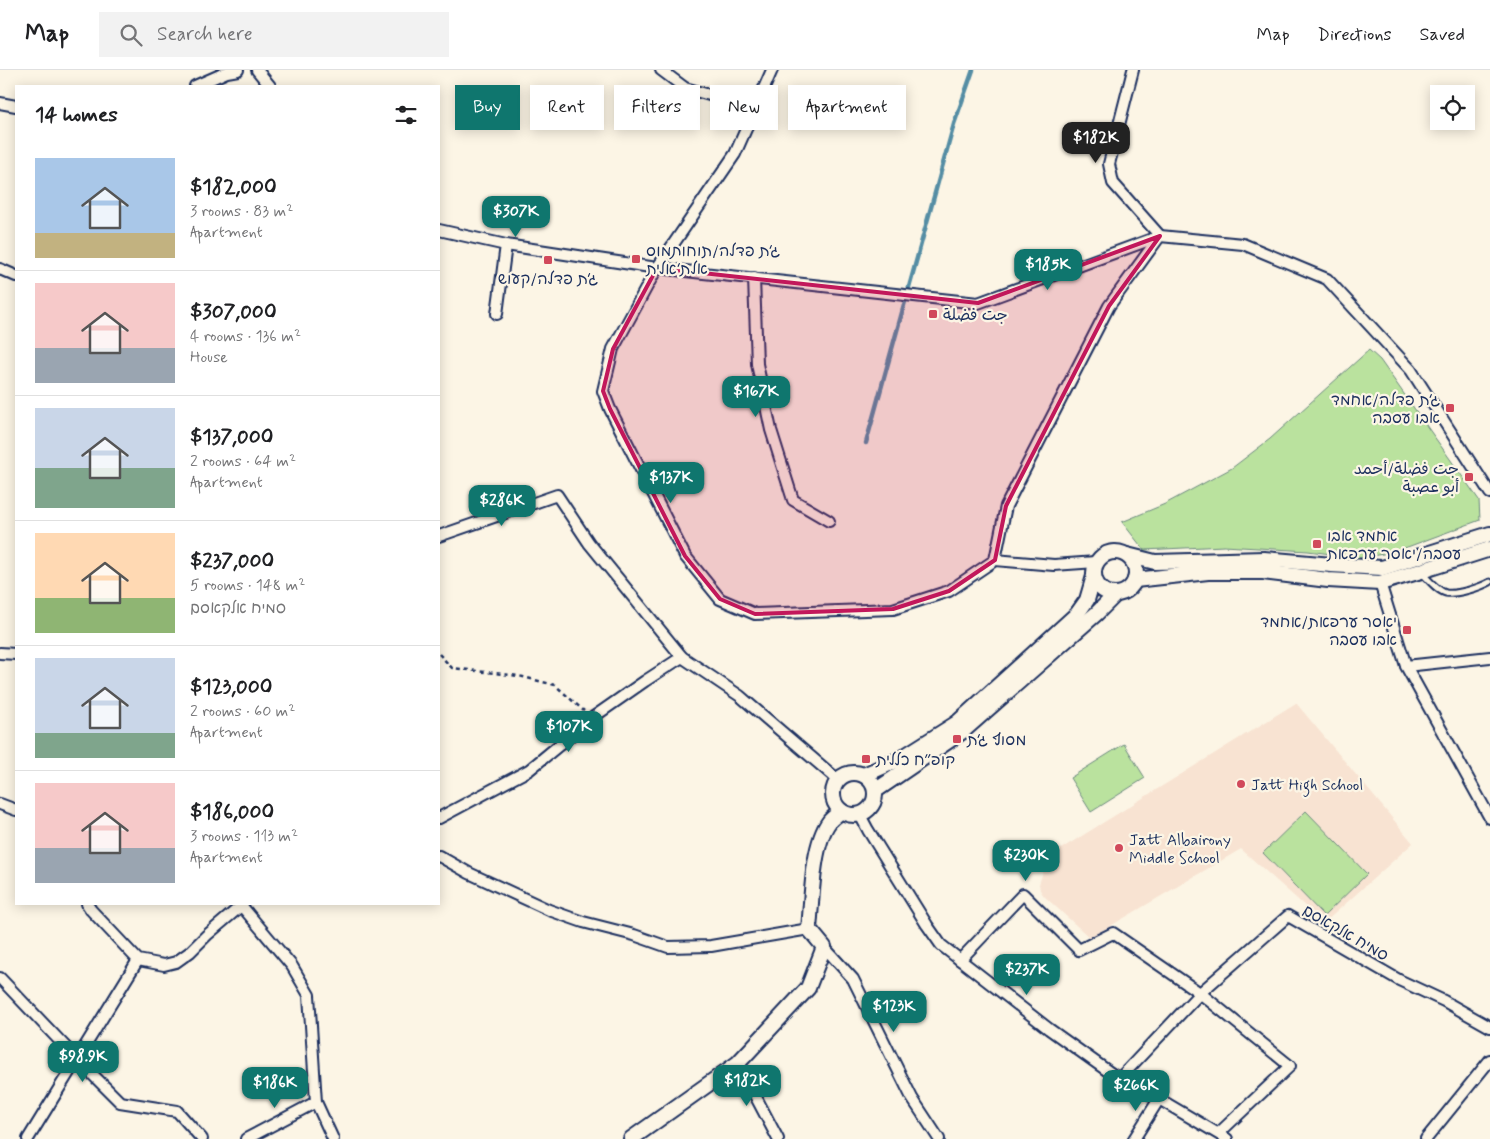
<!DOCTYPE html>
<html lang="en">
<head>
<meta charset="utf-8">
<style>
	:root { --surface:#fff; --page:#f2f2f2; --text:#202124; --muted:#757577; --line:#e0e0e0; --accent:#0f766e }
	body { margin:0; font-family:Mynerve,"Playpen Sans Arabic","Playpen Sans Hebrew",sans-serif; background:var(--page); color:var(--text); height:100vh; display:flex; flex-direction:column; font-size:19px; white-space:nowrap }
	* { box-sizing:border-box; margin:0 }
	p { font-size:16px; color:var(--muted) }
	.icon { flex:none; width:28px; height:28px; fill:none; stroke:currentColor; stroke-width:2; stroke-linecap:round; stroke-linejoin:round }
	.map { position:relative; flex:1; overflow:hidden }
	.sheet { position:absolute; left:15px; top:15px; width:425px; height:820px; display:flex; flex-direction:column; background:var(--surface); border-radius:0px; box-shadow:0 2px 12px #0003 }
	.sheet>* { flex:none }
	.top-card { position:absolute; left:455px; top:15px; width:475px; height:45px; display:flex; gap:10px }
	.buttons { position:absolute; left:1430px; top:15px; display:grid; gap:10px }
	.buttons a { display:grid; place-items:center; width:45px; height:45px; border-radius:0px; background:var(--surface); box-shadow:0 2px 12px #0003; font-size:25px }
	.price { position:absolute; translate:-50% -42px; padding:0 11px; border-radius:10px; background:var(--accent); color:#fff; font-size:16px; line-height:32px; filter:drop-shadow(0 1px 2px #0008) }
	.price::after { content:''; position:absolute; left:50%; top:30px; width:15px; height:11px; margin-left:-8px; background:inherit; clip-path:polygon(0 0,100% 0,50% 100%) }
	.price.selected { background:#222; color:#fff }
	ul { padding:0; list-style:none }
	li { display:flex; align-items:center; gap:15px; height:125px; padding:0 20px }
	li+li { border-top:1px solid var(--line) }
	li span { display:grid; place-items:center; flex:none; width:140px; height:100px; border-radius:0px; color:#555 }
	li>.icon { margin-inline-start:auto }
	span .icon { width:60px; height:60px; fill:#fffc; stroke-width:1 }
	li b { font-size:21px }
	h2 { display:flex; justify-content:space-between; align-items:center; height:60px; padding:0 20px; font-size:21px }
	.tag { padding:0 18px; border-radius:0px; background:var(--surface); box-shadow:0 2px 12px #0003; font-size:18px; line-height:45px }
	.tag.selected { background:var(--accent); color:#fff }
	header { display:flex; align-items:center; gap:30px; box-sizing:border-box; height:70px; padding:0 25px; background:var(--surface); border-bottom:1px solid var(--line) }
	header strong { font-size:24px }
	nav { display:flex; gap:28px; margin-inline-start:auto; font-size:18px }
	.search { width:350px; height:45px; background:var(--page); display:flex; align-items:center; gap:12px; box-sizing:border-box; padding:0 18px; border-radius:0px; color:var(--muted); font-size:19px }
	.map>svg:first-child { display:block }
	.built { fill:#f8e3d2 }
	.green { fill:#bae29e; stroke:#6a887e }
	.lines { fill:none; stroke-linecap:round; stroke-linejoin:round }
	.stream { stroke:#548da4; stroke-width:4.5 }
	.service-casing { stroke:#1b2f5e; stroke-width:9 }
	.minor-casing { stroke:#1b2f5e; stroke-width:14 }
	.tertiary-casing { stroke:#1b2f5e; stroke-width:18 }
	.path { stroke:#1b2f5e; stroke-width:2.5; stroke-dasharray:4 4; stroke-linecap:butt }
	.service { stroke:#fcf5e5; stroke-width:5 }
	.minor { stroke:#fcf5e5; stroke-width:10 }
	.tertiary { stroke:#fcf5e5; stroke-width:14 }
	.marked { fill:#c2185b; fill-opacity:0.2; stroke:#c2185b; stroke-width:4; stroke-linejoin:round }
	.poi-dot { fill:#d1495b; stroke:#fcf5e5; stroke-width:2 }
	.labels { text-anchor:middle; stroke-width:4.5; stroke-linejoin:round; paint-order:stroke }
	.poi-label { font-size:16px; fill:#1b2f5e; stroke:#fcf5e5; text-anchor:start }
	.street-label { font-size:16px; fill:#1b2f5e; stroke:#fcf5e5 }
</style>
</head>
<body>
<header>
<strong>Map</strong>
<div class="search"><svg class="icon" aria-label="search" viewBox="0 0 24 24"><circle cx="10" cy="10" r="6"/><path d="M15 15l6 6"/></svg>Search here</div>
<nav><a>Map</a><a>Directions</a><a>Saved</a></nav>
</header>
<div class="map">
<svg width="1490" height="1069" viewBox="0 0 1490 1069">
	<rect width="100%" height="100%" fill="#fcf5e5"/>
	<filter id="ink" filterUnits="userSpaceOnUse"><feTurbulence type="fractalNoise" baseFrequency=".02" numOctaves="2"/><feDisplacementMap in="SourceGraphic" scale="10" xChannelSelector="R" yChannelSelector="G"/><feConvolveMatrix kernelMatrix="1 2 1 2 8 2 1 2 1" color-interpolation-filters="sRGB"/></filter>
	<g filter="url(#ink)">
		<!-- built -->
		<path class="built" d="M1296,633l117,140 -89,80 -83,-74 -151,89 -46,-42 -4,-6 -1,-6 4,-12 -8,-7z"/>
		<!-- green -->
		<g class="green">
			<path d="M1369,280l11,10 99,140 1,20 -86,32 -33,6 -53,-7 -84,-5 -80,4 -22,-28 43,-18 67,-36 38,-29z"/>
			<path d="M1124,674l21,34 -54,34 -21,-34z"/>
			<path d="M1306,741l61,63 -43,42 -61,-63z"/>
		</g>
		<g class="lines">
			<!-- stream -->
			<path class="stream" d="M866,373l88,-319 19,-54"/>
			<!-- service casing -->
			<g class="service-casing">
				<path id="service" d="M1421,502c6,6 16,19 25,21 11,2 35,-6 44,-11"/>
			</g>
			<!-- minor casing -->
			<g class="minor-casing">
				<g id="minor">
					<path d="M257,0l13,16"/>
					<path d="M661,0l24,18 70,20"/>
					<path d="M772,0l-37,84 -78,114 -44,81 -10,42 7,18 75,147 35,43 35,15 138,-5 56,-18 46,-31 59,5 42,-3"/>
					<path d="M195,16l32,-14 11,-2"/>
					<path d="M0,33l16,3"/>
					<path d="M439,160l67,15 -9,69"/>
					<path d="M506,175l151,23 321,35 182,-67 83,8 84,35 84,91 79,123"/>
					<path d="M0,199l16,7"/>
					<path d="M754,208l3,86 14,66 22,70 36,21"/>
					<path d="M439,466l118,-41 32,48 93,114 58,39 98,84"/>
					<path d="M995,490l11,-54 103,-200 51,-70 -47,-53 -4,-19 24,-94"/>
					<path d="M1380,513l26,83 84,152"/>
					<path d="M0,583l16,1"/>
					<path d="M1406,596l84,-9"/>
					<path d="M0,734l16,6"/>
					<path d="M860,745l8,15 59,95 14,20 108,84 70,50 40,20 68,40"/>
					<path d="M439,748l90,-48 63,-52 53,-37 37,-24"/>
					<path d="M439,786l30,17 80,37 34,12 51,13 34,12 43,-1 98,-17"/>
					<path d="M87,834l4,6 47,50 26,5 12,-3 14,-10 17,-17 34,-29"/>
					<path d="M240,834l52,62 17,29 7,107 17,37"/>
					<path d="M824,877l29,32 59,119 27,41"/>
					<path d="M960,890l63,-66 56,56 34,-17 87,60 90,73 -71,67"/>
					<path d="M0,908l77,81 43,43 57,9 25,28"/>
					<path d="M738,993l40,76"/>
					<path d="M1119,1009l81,-86 88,-77 111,64 45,21 46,26"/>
					<path d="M28,1069l110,-179"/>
					<path d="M246,1069l70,-37"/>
					<path d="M1134,1069l25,-40"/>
					<path d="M1426,1069l64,-79"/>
				</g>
			</g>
			<!-- tertiary casing -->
			<g class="tertiary-casing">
				<g id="tertiary">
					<circle cx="1115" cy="503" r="21"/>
					<path d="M1127,485l28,7 109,-3 68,6 50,3 108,-34"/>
					<path d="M1135,510l73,-8h55l65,8 52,3 41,-12 69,-22"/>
					<circle cx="854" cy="724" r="21"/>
					<path d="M864,705l36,-16 57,-36 120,-109 10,-14 7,-24"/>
					<path d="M875,721l88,-60 134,-118 19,-19"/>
					<path d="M631,1069l107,-76 70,-75 16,-41 -15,-18c3,-30 3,-84 20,-107 3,-4 8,-7 12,-11"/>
				</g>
			</g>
			<!-- path -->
			<path class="path" d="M439,584l13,14 67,8 36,9 29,26"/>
			<!-- service -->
			<use href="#service" class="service"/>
			<!-- minor -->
			<use href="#minor" class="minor"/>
			<!-- tertiary -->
			<use href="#tertiary" class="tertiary"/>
		</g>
	</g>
	<!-- marked area -->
	<path class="marked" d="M1160,166l-51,70 -103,200 -11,54 -46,31 -56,18 -138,5 -35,-15 -35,-43 -75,-147 -7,-18 10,-42 44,-81 321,35z"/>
	<!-- markers -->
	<g class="poi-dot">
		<rect x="631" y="184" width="10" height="10" rx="2.5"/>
		<rect x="543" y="185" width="10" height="10" rx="2.5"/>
		<rect x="928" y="239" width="10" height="10" rx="2.5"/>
		<rect x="1445" y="333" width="10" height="10" rx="2.5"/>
		<rect x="1464" y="402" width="10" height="10" rx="2.5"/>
		<rect x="1312" y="469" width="10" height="10" rx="2.5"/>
		<rect x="1402" y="555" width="10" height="10" rx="2.5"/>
		<rect x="952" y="664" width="10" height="10" rx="2.5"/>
		<rect x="861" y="684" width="10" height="10" rx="2.5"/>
		<circle cx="1241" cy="714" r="5"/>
		<circle cx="1119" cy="778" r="5"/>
	</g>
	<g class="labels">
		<!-- poi labels -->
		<g class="poi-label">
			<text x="646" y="186">ג׳ת פדלה/תוחותמוס<tspan x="646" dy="18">אלת׳אלית</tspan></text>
			<text x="548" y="214" text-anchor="middle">ג׳ת פדלה/קעוש</text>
			<text x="943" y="250">جت فضلة</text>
			<text x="1440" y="335" text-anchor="end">ג׳ת פדלה/אחמד<tspan x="1440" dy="18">אבו עסבה</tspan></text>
			<text x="1459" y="404" text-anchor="end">جت فضلة/أحمد<tspan x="1459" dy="18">أبو عصبة</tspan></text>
			<text x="1327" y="471">אחמד אבו<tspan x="1327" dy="18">עסבה/יאסר ערפאת</tspan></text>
			<text x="1397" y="557" text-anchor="end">יאסר ערפאת/אחמד<tspan x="1397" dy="18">אבו עסבה</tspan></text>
			<text x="967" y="675">מסוף ג׳ת</text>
			<text x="876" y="695">קופ״ח כללית</text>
			<text x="1251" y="720">Jatt High School</text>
			<text x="1129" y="775">Jatt Albairony<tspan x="1129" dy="18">Middle School</tspan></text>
		</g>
		<!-- street labels -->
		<g class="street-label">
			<text transform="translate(1346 862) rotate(30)" y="6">סמיח אלקאסם</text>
		</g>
	</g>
</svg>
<div class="buttons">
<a><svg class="icon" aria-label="locate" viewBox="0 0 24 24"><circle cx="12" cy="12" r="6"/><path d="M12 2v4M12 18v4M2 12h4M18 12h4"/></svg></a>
</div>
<b class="price selected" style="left:1096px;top:94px">$182K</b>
<b class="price" style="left:516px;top:168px">$307K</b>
<b class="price" style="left:1048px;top:221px">$185K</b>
<b class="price" style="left:756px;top:348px">$167K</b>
<b class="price" style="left:671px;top:434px">$137K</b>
<b class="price" style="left:502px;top:457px">$286K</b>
<b class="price" style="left:569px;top:683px">$107K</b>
<b class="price" style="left:1026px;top:812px">$230K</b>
<b class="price" style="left:1027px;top:926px">$237K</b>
<b class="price" style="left:894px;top:963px">$123K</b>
<b class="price" style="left:83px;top:1013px">$98.9K</b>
<b class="price" style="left:747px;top:1037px">$182K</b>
<b class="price" style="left:275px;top:1039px">$186K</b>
<b class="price" style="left:1136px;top:1042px">$266K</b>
<div class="top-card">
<a class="tag selected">Buy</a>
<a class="tag">Rent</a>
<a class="tag">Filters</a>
<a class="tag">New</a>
<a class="tag">Apartment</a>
</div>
<section class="sheet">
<h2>14 homes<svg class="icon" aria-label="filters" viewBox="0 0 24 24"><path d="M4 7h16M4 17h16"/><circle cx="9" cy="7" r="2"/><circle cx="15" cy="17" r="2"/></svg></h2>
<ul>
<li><span style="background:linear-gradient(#a9c7e8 75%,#c2b280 0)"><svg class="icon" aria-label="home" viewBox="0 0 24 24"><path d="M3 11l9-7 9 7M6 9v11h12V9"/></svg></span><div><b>$182,000</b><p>3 rooms · 83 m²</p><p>Apartment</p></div></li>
<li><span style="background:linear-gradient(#f6c9c9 65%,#9aa5b1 0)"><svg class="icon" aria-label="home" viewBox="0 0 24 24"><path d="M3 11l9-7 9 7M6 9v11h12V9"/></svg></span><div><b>$307,000</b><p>4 rooms · 136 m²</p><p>House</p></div></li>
<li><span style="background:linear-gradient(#c9d6e8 60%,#7fa58c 0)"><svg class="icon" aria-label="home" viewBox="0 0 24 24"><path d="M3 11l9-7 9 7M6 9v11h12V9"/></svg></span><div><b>$137,000</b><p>2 rooms · 64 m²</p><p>Apartment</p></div></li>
<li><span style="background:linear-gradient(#ffd9b3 65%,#8fb573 0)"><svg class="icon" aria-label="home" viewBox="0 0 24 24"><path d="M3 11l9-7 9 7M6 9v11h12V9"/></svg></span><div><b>$237,000</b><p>5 rooms · 148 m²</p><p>סמיח אלקאסם</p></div></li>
<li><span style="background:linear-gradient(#c9d6e8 75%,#7fa58c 0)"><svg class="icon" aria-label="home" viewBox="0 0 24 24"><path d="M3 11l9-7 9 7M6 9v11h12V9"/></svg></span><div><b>$123,000</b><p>2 rooms · 60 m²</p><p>Apartment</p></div></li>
<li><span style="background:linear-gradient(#f6c9c9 65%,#9aa5b1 0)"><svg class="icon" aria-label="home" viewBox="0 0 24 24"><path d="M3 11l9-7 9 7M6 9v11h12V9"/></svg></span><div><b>$186,000</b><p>3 rooms · 113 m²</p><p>Apartment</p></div></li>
</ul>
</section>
</div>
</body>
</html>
